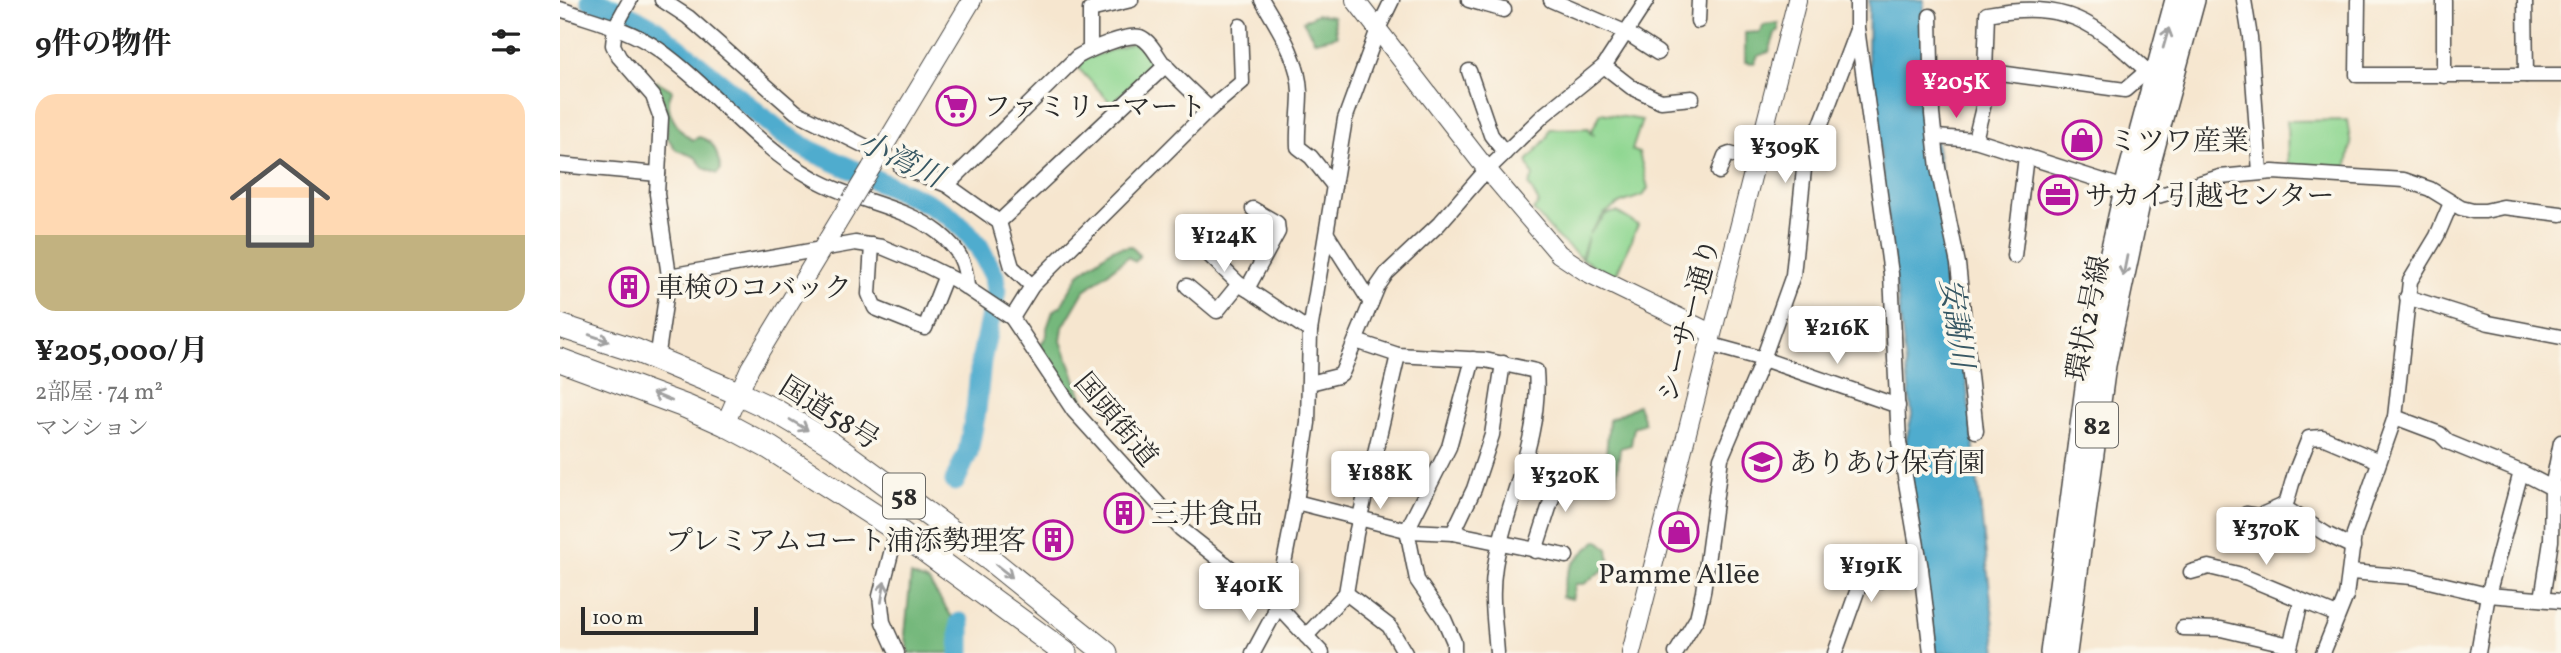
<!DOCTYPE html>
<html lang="ja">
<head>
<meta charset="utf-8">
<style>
	:root { --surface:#fff; --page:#f6f6f6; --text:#222; --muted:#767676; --line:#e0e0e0; --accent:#db2777 }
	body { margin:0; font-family:Vollkorn,"Noto Serif JP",serif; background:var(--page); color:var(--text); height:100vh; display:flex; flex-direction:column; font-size:26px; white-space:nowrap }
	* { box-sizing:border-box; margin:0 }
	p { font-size:23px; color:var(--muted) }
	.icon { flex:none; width:38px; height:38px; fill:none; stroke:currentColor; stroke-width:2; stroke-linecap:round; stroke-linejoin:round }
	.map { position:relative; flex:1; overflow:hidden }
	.side { display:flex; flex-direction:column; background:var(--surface); width:560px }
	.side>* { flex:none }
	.scale { position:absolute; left:21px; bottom:18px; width:177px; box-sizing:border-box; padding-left:7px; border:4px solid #2b2b2b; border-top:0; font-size:19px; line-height:24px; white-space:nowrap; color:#2b2b2b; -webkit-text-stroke:5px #fbf7ec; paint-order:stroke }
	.price { position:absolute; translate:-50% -60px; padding:0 16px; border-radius:7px; background:#fff; color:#222; font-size:23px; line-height:46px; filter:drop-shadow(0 2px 4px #0008) }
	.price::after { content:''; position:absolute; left:50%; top:42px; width:21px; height:16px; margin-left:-10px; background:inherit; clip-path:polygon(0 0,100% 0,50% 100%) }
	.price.selected { background:var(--accent); color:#fff }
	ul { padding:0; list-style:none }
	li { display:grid; align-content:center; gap:14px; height:371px; padding:0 35px }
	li+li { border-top:2px solid var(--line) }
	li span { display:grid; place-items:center; height:217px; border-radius:21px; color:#555 }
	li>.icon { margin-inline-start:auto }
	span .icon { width:126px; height:126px; fill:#fffc; stroke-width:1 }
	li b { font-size:30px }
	h2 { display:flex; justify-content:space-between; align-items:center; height:84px; padding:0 35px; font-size:30px }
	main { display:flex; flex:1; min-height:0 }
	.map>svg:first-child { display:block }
	.green { fill:#90d792; stroke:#5e815e; stroke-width:2 }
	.forest { fill:#74b87c; stroke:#507254; stroke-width:2 }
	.water { fill:#4facce; stroke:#3d6c7c; stroke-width:2 }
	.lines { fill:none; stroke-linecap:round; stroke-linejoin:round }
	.river { stroke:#4facce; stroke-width:21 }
	.minor-casing { stroke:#494744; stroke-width:17 }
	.tertiary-casing { stroke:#494744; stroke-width:20 }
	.primary-casing { stroke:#494744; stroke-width:24 }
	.trunk-casing { stroke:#494744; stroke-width:25 }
	.minor { stroke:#fff; stroke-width:14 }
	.tertiary { stroke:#fff; stroke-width:18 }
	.primary { stroke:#fff; stroke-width:21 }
	.trunk { stroke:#fff; stroke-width:23 }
	.tertiary-bridge-casing { stroke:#494744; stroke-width:20; stroke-linecap:butt }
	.tertiary-bridge { stroke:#fff; stroke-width:18 }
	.oneway { stroke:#a0a0a0 }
	.labels { text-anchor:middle; stroke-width:7; stroke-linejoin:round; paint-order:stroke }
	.shield { fill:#fbf7ec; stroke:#696865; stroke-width:2 }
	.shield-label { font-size:26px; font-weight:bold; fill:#2b2b2b }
	.poi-label { font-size:28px; fill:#2b2b2b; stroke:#fbf7ec; text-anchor:start }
	.street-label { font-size:28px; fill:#2b2b2b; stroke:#fbf7ec }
	.water-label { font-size:30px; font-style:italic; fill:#385864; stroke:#fbf7ec }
</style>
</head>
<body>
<main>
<section class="side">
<h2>9件の物件<svg class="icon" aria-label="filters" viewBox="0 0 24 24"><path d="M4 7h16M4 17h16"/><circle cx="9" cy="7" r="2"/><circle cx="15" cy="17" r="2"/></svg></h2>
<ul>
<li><span style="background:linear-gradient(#ffd9b3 65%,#c2b280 0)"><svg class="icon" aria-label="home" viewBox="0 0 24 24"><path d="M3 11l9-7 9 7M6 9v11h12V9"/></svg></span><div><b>¥205,000/月</b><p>2部屋 · 74 m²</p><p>マンション</p></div></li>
</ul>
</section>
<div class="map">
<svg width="2001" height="653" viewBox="0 0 2001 653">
	<rect width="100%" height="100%" fill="#fbf7ec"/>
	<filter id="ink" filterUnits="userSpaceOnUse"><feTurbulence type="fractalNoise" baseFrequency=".0143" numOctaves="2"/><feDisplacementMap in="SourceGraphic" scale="14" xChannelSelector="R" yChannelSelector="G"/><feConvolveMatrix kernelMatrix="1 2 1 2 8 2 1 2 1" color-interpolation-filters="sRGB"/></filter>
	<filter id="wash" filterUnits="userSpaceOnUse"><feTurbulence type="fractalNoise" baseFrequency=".00686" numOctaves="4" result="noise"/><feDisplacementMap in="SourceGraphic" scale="28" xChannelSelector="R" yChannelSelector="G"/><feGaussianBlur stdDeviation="1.57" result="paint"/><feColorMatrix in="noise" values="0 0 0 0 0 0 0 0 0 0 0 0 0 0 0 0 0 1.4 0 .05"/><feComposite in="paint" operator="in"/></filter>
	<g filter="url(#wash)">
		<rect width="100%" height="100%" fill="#f6e6cf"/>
		<!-- green -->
		<g class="green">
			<path d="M572,43c11,2 19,10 20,21l-40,40 -33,-35 3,-9z"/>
			<path d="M1041,113l41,7 -10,30 7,3 9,35 -4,7 -23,8 -16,10 -16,21 17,-20 11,-2 21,13 -23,52 -33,-18 6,-22 -7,21 -24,-21 -24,-27 6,-7 -10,-18 4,-9 -6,-15 20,-23 3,-9 39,-1 1,5 5,2 -4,-3z"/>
			<path d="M1787,120l4,25 -5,25 -58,-2 -1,-47z"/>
		</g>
		<!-- forest -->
		<g class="forest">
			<path d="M757,14l16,2 4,20 -22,5 -12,-20z"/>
			<path d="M1219,23v7l-4,4 -6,18 -11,4 -4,7 -9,-1v-29l15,-1 4,-7z"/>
			<path d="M97,81l15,9c0,4 -3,7 -3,11 -2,14 12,33 24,39l6,-3c18,5 17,16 22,32l-4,5 -13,-6 -9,-11 -19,-7 -9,-13v-20l-5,-20 -10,-11z"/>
			<path d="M571,246l9,10 -5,6 -7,-5 -44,34 -21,36 -2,14 23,61 -5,3 -39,-59 7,-11v-7l6,-17 8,-5 18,-32 33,-25z"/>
			<path d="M1078,405l7,18 -11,4 -3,18 -11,3 -4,33 -12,-1 5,-60z"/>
			<path d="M1038,540l10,9 2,16 -26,19h-8l-4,15 -10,-2c4,-32 12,-37 36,-57z"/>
			<path d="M351,575l18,7 28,43 6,28h-54l-4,-19z"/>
		</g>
		<!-- water -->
		<path class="water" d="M1309,0h55v49l31,231 42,373h-62l-29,-212 6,-26 -44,-360z"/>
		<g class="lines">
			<!-- river -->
			<g class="river">
				<path d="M31,0l32,12 31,17 129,105 26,16 116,52 23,13 19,17 12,15 15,29 2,15 -15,70 -5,50 -8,41 -13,29"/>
				<path d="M400,623v30"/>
			</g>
		</g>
	</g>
	<g filter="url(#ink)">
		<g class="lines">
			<!-- minor casing -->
			<g class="minor-casing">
				<g id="minor">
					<path d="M70,0l-15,27 -2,18 6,12 34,39 8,22 -4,76 12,82 -12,84"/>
					<path d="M102,0l26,17 108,95 83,41"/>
					<path d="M702,0c16,28 37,58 38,92 0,18 -3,36 -2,55l13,10 23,29"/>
					<path d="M909,0l35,10"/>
					<path d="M991,0l76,33 31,20"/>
					<path d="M1297,0v28l34,246 8,168 22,127 10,84"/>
					<path d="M1684,0l6,37 10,135"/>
					<path d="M1798,0l-1,75h204"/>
					<path d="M1884,0v76"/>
					<path d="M1965,0l1,75"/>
					<path d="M0,9c34,12 68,19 98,40 55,39 96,96 155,129 39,23 90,27 126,55 20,16 27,30 28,54"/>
					<path d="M1370,16l2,98 6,54 20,96 18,167"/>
					<path d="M1138,21l1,-21"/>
					<path d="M530,49v-39l41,-10"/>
					<path d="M1044,66l27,21 30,14 31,-3"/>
					<path d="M909,71l22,64 14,18"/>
					<path d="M1425,71l140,19 22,-19 6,4"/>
					<path d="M1587,71c-54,-50 -81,-71 -160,-57l-3,89 -9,37 141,45c10,11 20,15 35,13l69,-21 53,-5 131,8 26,9 31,19 12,3h12l18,-4 58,7"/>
					<path d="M650,109l32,-27 -2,-56"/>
					<path d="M1376,137l39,3"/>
					<path d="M0,165l98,9"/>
					<path d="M341,167l46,18 52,37 13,45 20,19"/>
					<path d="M1159,172l6,-16 5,-2 26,8"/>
					<path d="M387,185l130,-128c12,-7 50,-24 63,-20 10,4 16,17 22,25 15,16 32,32 48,47l-178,177 -20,32"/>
					<path d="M693,209l24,14 1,9 -31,57 63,42"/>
					<path d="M439,222l167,-157"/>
					<path d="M767,234l44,69"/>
					<path d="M312,245l-3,49 6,14 50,20 21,-53"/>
					<path d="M649,255l30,29"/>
					<path d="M1454,256l12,-100"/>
					<path d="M109,276l186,-33 27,4 43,18 30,15 57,38 62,93 107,118 95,75 46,49"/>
					<path d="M627,286l30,25 22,-27 8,5"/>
					<path d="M1847,297l82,26 72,14"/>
					<path d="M796,341l42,14 87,5 51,11c6,69 -30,129 -41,195 -5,30 0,58 2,87"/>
					<path d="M1148,344l55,15 135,47"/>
					<path d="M750,383l28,-7 4,-3 36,-87 9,-13 52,-49 43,-49 63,-61 59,-48 43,-66"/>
					<path d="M1835,417l45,17 8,8 73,30 31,16 9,1"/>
					<path d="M736,502l114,29 43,2 113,23"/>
					<path d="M1722,506l44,28 27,13"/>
					<path d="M1686,514l13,2 23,-10 5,-5 8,-28 14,-35 13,-1 57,24"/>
					<path d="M893,533l21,-44 18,-54 11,-72"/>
					<path d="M975,551l27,-84"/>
					<path d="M1631,572l18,-5 29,7 99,41"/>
					<path d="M1791,572l61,5 76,18 73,6"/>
					<path d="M786,593l43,33 16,27"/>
					<path d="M1982,599l9,-58 1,-53 9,-46"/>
					<path d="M1623,628l38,1 69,16"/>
					<path d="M746,636l40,-43 10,-59 42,-179"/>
					<path d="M1729,651l12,-49"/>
					<path d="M337,653l-14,-31 -3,-26 17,-66"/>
					<path d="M693,653l21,-39 22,-112 12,-79 2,-92 35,-212 33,-90 14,-29"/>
					<path d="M894,653v-11l-10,-23 -27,-39 -10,-50 42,-83 24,-88"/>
					<path d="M1116,653l21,-35 6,-26 18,-134 42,-99 30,-84 11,-106 53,-139"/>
					<path d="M1275,653l24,-67 62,-17"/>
					<path d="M1763,653l23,-57 8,-62 41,-117 15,-136 27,-45 14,-33"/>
					<path d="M1918,653l10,-58 33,-123"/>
				</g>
			</g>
			<!-- tertiary casing -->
			<g class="tertiary-casing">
				<g id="tertiary">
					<path d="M795,0l125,161 79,93 27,18 125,61"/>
					<path d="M311,168l101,-168"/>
					<path d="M165,424l25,-56 101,-167"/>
					<path d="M1071,653l166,-653"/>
				</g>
			</g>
			<!-- primary casing -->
			<g class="primary-casing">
				<g id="primary">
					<path d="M1491,653l43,-326 34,-150 48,-177"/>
					<path d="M1506,653l39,-288 35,-166 54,-199"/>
				</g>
			</g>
			<!-- trunk casing -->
			<g class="trunk-casing">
				<g id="trunk">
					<path d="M0,326l77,25 101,42 36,17 59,35 159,116 114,92"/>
					<path d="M0,360l127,47 38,17 45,24 127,82 168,123"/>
				</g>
			</g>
			<!-- minor -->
			<use href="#minor" class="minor"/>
			<!-- tertiary -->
			<use href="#tertiary" class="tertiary"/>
			<!-- primary -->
			<use href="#primary" class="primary"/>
			<!-- trunk -->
			<use href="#trunk" class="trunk"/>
			<!-- tertiary-bridge casing -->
			<g class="tertiary-bridge-casing">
				<path id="tertiary-bridge" d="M291,201l20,-33"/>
			</g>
			<!-- tertiary-bridge -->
			<use href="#tertiary-bridge" class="tertiary-bridge"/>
		</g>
		<!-- one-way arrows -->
		<defs><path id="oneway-shaft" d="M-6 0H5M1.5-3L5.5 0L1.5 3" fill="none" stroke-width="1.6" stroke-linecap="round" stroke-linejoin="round" transform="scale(1.75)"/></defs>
		<g class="oneway">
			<use href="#oneway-shaft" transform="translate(1606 38) rotate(-74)"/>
			<use href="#oneway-shaft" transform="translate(1565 266) rotate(101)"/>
			<use href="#oneway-shaft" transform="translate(39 338) rotate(19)"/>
			<use href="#oneway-shaft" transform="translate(102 397) rotate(-158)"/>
			<use href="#oneway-shaft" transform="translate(239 425) rotate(31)"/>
			<use href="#oneway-shaft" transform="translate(444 571) rotate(38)"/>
			<use href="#oneway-shaft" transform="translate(323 592) rotate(-81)"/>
		</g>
	</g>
	<!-- icons -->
	<defs>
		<g id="supermarket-ring" transform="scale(2.0125)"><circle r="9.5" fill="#fbf7ec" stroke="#b5179e" stroke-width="1.5"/><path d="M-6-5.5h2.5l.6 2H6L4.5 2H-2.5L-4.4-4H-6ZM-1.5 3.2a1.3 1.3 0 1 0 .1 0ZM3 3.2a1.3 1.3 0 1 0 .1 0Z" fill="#b5179e"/></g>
		<g id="shop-ring" transform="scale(2.0125)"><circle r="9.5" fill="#fbf7ec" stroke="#b5179e" stroke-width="1.5"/><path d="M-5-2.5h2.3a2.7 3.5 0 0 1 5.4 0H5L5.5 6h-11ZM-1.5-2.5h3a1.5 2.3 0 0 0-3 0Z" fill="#b5179e"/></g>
		<g id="office-ring" transform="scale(2.0125)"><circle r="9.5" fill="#fbf7ec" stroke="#b5179e" stroke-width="1.5"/><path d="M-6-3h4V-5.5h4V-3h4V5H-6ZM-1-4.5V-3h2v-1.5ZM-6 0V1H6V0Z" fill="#b5179e"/></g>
		<g id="building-ring" transform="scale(2.0125)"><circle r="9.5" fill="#fbf7ec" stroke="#b5179e" stroke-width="1.5"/><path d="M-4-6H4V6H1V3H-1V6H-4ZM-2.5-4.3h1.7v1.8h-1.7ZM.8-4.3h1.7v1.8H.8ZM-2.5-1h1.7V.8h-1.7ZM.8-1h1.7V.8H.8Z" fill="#b5179e"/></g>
		<g id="school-ring" transform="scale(2.0125)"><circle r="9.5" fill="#fbf7ec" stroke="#b5179e" stroke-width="1.5"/><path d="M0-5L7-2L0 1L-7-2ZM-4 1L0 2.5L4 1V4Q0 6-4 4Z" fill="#b5179e"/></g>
	</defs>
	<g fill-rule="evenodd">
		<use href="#supermarket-ring" x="396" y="106"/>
		<use href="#shop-ring" x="1522" y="140"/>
		<use href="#office-ring" x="1498" y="195"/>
		<use href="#building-ring" x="69" y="287"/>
		<use href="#school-ring" x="1202" y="462"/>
		<use href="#building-ring" x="564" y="513"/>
		<use href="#shop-ring" x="1119" y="532"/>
		<use href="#building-ring" x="493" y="540"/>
	</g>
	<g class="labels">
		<!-- shield labels -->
		<g class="shield">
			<rect x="1516" y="402.5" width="42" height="45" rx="5"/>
			<rect x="323" y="473.5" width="42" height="45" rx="5"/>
		</g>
		<g class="shield-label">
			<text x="1537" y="434">82</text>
			<text x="344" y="505">58</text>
		</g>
		<!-- poi labels -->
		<g class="poi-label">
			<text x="423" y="116">ファミリーマート</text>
			<text x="1549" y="150">ミツワ産業</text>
			<text x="1525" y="205">サカイ引越センター</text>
			<text x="96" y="297">車検のコバック</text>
			<text x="1229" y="472">ありあけ保育園</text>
			<text x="591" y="523">三井食品</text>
			<text x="466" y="550" text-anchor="end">プレミアムコート浦添勢理客</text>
			<text x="1119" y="583" text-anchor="middle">Pamme Allēe</text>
		</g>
		<!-- street labels -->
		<g class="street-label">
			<text transform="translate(1527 318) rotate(-79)" y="10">環状2号線</text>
			<text transform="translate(1128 320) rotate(-75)" y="10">シーサー通り</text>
			<text transform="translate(270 412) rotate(32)" y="10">国道58号</text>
			<text transform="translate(557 419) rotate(50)" y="10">国頭街道</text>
		</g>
		<!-- water labels -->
		<g class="water-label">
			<text transform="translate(341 159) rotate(26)" y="10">小湾川</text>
			<text transform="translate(1397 323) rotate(82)" y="10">安謝川</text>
		</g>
	</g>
</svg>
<div class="scale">100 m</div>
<b class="price selected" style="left:1396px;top:120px">¥205K</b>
<b class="price" style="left:1225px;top:185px">¥309K</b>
<b class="price" style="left:664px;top:274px">¥124K</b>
<b class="price" style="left:1277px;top:366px">¥216K</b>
<b class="price" style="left:820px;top:511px">¥188K</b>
<b class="price" style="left:1005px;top:514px">¥320K</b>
<b class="price" style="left:1706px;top:567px">¥370K</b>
<b class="price" style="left:1311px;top:604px">¥191K</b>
<b class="price" style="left:689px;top:623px">¥401K</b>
</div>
</main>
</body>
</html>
